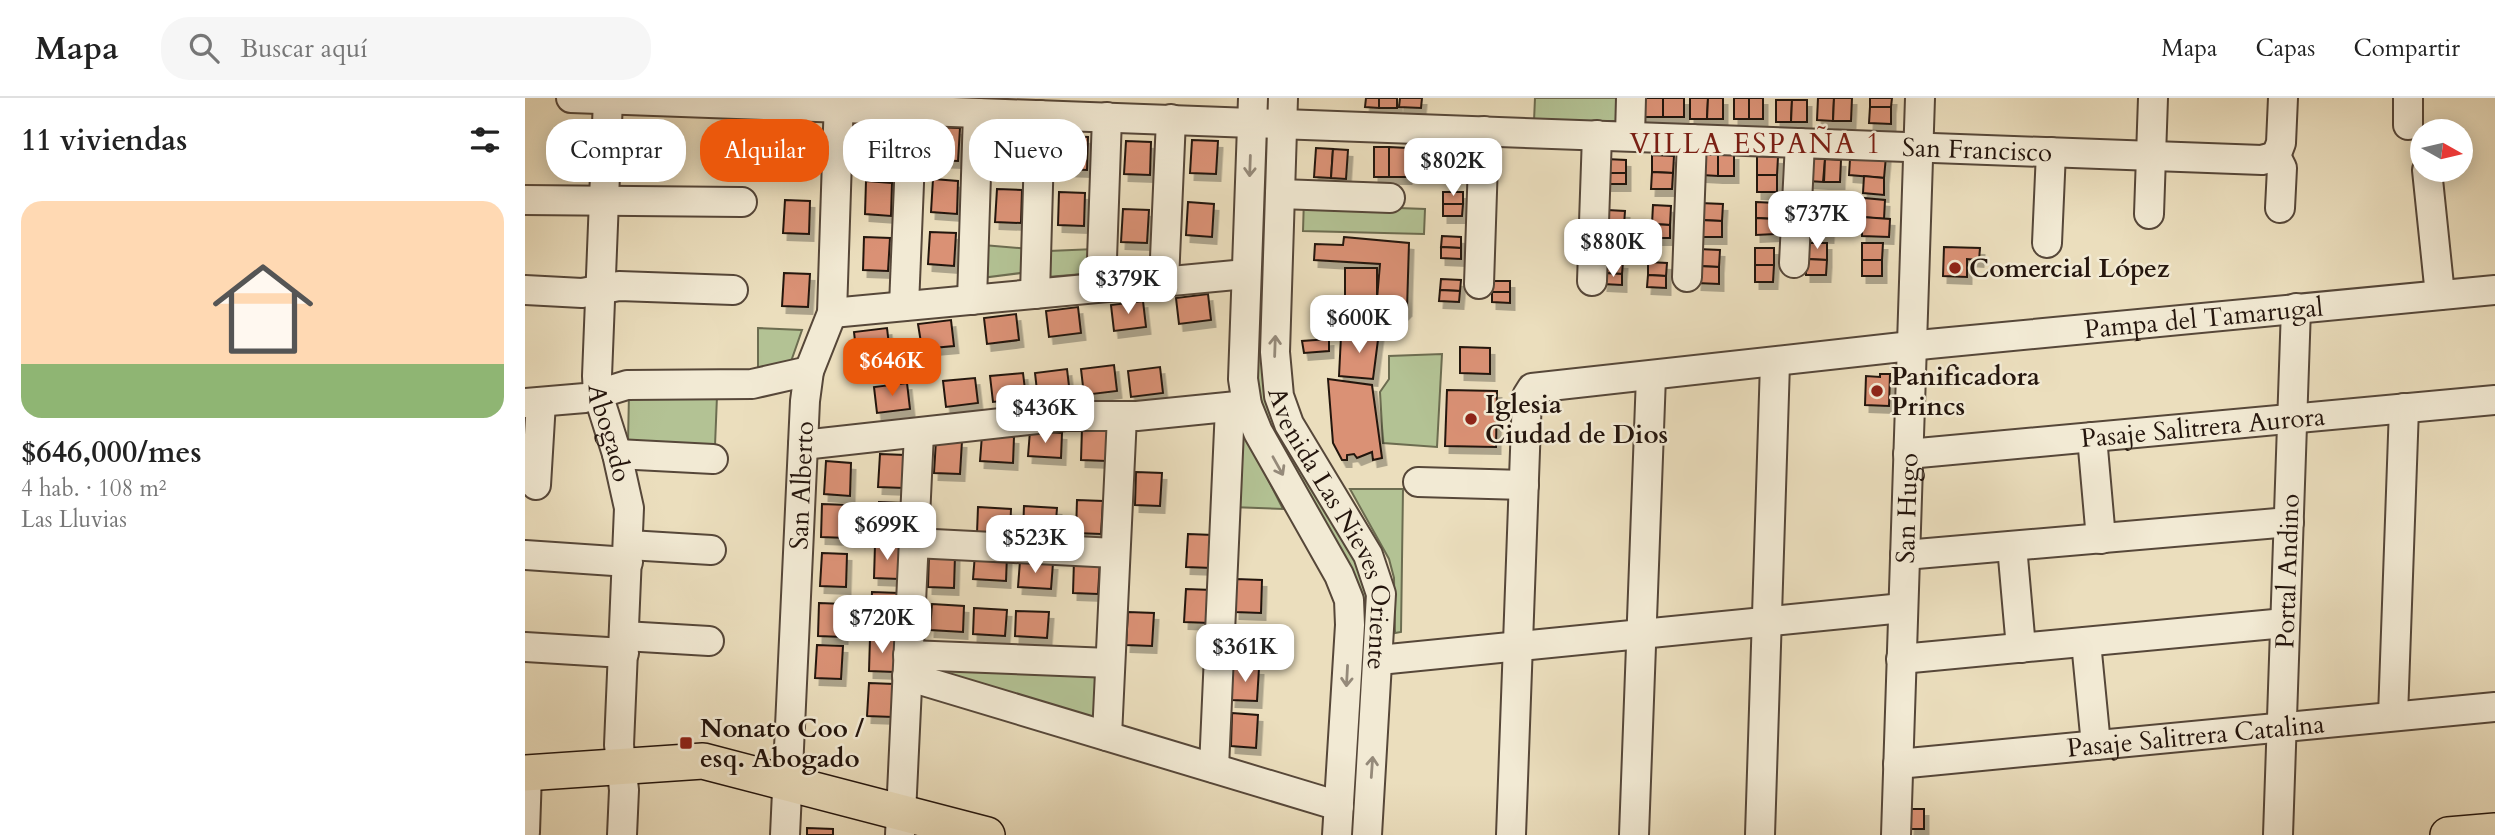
<!DOCTYPE html>
<html lang="es">
<head>
<meta charset="utf-8">
<style>
	:root { --surface:#fff; --page:#f6f6f6; --text:#222; --muted:#767676; --line:#e0e0e0; --accent:#ea580c }
	body { margin:0; font-family:Cardo,serif; background:var(--page); color:var(--text); height:100vh; display:flex; flex-direction:column; font-size:26px; white-space:nowrap }
	* { box-sizing:border-box; margin:0 }
	p { font-size:23px; color:var(--muted) }
	.icon { flex:none; width:38px; height:38px; fill:none; stroke:currentColor; stroke-width:2; stroke-linecap:round; stroke-linejoin:round }
	.map { position:relative; flex:1; overflow:hidden }
	.panel { display:flex; flex-direction:column; background:var(--surface); width:525px }
	.panel>* { flex:none }
	.banner { position:absolute; left:21px; top:21px; width:665px; height:63px; display:flex; gap:14px }
	.needle { width:46px; rotate:98deg }
	.controls { position:absolute; left:1885px; top:21px; display:grid; gap:14px }
	.controls a { display:grid; place-items:center; width:63px; height:63px; border-radius:50%; background:var(--surface); box-shadow:0 4px 18px #0003; font-size:35px }
	.price { position:absolute; translate:-50% -60px; padding:0 16px; border-radius:14px; background:#fff; color:#222; font-size:23px; line-height:46px; filter:drop-shadow(0 2px 4px #0008) }
	.price::after { content:''; position:absolute; left:50%; top:42px; width:21px; height:16px; margin-left:-10px; background:inherit; clip-path:polygon(0 0,100% 0,50% 100%) }
	.price.on { background:var(--accent); color:#fff }
	ul { padding:0; list-style:none }
	li { display:grid; align-content:center; gap:14px; height:371px; padding:0 21px }
	li span { display:grid; place-items:center; height:217px; border-radius:21px; color:#555 }
	li>.icon { margin-inline-start:auto }
	span .icon { width:126px; height:126px; fill:#fffc; stroke-width:1 }
	li b { font-size:30px }
	h2 { display:flex; justify-content:space-between; align-items:center; height:84px; padding:0 21px; font-size:30px }
	.chip { padding:0 24px; border-radius:28px; background:var(--surface); box-shadow:0 4px 18px #0003; font-size:24px; line-height:63px }
	.chip.on { background:var(--accent); color:#fff }
	header { display:flex; align-items:center; gap:42px; box-sizing:border-box; height:98px; padding:0 35px; background:var(--surface); border-bottom:2px solid var(--line) }
	header strong { font-size:33px }
	nav { display:flex; gap:38px; margin-inline-start:auto; font-size:24px }
	.search { width:490px; height:63px; background:var(--page); display:flex; align-items:center; gap:18px; box-sizing:border-box; padding:0 24px; border-radius:28px; color:var(--muted); font-size:26px }
	main { display:flex; flex:1; min-height:0 }
	.map>svg:first-child { display:block }
	.green { fill:#b3c294; stroke:#6c6c50; stroke-width:2 }
	.building { fill:#da9174; stroke:#24150d; stroke-width:2; filter:url(#shadow) }
	.lines { fill:none; stroke-linecap:round; stroke-linejoin:round }
	.minor-casing { stroke:#564739; stroke-width:32 }
	.major-casing { stroke:#24150d; stroke-width:38 }
	.minor { stroke:#f2ead4; stroke-width:28 }
	.major { stroke:#ebdebd; stroke-width:35 }
	.oneway { stroke:#958a7a }
	.poi-dot { fill:#8f2418; stroke:#f2ead4; stroke-width:2.5 }
	.labels { text-anchor:middle; stroke-width:5; stroke-linejoin:round; paint-order:stroke }
	.street-label { font-size:26px; fill:#24150d; stroke:#f2ead4 }
	.poi-label { font-size:26px; font-weight:bold; fill:#24150d; stroke:#f2ead4; text-anchor:start }
	.neighbourhood-label { font-size:28px; letter-spacing:2px; fill:#7a1f14; stroke:#f2ead4 }
</style>
</head>
<body>
<header>
<strong>Mapa</strong>
<div class="search"><svg class="icon" aria-label="search" viewBox="0 0 24 24"><circle cx="10" cy="10" r="6"/><path d="M15 15l6 6"/></svg>Buscar aquí</div>
<nav><a>Mapa</a><a>Capas</a><a>Compartir</a></nav>
</header>
<main>
<section class="panel">
<h2>11 viviendas<svg class="icon" aria-label="filters" viewBox="0 0 24 24"><path d="M4 7h16M4 17h16"/><circle cx="9" cy="7" r="2"/><circle cx="15" cy="17" r="2"/></svg></h2>
<ul>
<li><span style="background:linear-gradient(#ffd9b3 75%,#8fb573 0)"><svg class="icon" aria-label="home" viewBox="0 0 24 24"><path d="M3 11l9-7 9 7M6 9v11h12V9"/></svg></span><div><b>$646,000/mes</b><p>4 hab. · 108 m²</p><p>Las Lluvias</p></div></li>
</ul>
</section>
<div class="map">
<svg width="1970" height="737" viewBox="0 0 1970 737">
	<defs>
		<filter id="shadow"><feDropShadow dx="4.5" dy="7" stdDeviation="0" flood-color="#0004"/></filter>
	</defs>
	<rect width="100%" height="100%" fill="#ebdebd"/>
	<filter id="stains"><feTurbulence type="fractalNoise" baseFrequency=".00286" numOctaves="4"/><feColorMatrix values="0 0 0 0 .2 0 0 0 0 .09 0 0 0 0 .02 0 0 0 .5 -.17"/></filter>
	<radialGradient id="worn" r=".72"><stop offset=".6" stop-color="#630" stop-opacity="0"/><stop offset="1" stop-color="#630" stop-opacity=".3"/></radialGradient>
	<!-- green -->
	<g class="green">
		<path d="M1010,0h89v23h-90z"/>
		<path d="M736,38h11l-5,236 105,216 -13,247h-14l16,-230 -105,-199z"/>
		<path d="M779,100l68,9 53,2 -1,25 -121,-3z"/>
		<path d="M458,147l46,4v23l-48,6z"/>
		<path d="M570,151v24l-48,4 2,-26z"/>
		<path d="M233,230l44,2 -14,40h-30z"/>
		<path d="M917,256l-5,93 -54,-4 -3,-51 9,-13v-23z"/>
		<path d="M104,295l88,3 -2,50 -87,-3z"/>
		<path d="M710,316l48,95 -52,-2z"/>
		<path d="M825,391h53l-2,143 -6,1 -1,-55 -5,-19z"/>
		<path d="M401,563l174,8 -3,50 -172,-45z"/>
	</g>
	<!-- building -->
	<g class="building">
		<path d="M841,0h13v10l-14,-1z"/>
		<rect x="854" y="0" width="18" height="10"/>
		<path d="M875,0h22l-1,10 -22,-1z"/>
		<rect x="1116" y="0" width="22" height="19"/>
		<rect x="1138" y="0" width="21" height="19"/>
		<path d="M1165,0h18l-1,21h-17z"/>
		<path d="M1183,0h15v21h-16z"/>
		<rect x="1209" y="0" width="15" height="21"/>
		<rect x="1224" y="0" width="14" height="21"/>
		<path d="M1293,0h16l-1,23 -16,-1z"/>
		<path d="M1309,0h18l-1,23h-18z"/>
		<path d="M1345,0h22l-1,9h-21z"/>
		<path d="M1251,2h16l-1,22h-15z"/>
		<path d="M1267,2h15v22h-16z"/>
		<path d="M1345,9h21v17l-22,-1z"/>
		<path d="M262,27l25,1 -1,34 -26,-2z"/>
		<path d="M342,27l26,1 -2,33 -25,-1z"/>
		<path d="M409,29l26,1 -2,33 -25,-1z"/>
		<path d="M474,33l26,2 -2,33 -25,-2z"/>
		<path d="M538,38l25,1 -1,33 -26,-1z"/>
		<path d="M667,42l26,1 -2,33 -26,-1z"/>
		<path d="M601,43l25,1 -1,33 -26,-1z"/>
		<rect x="849" y="49" width="15" height="30"/>
		<path d="M864,49l18,1v29h-18z"/>
		<path d="M791,50l17,1 -2,29 -17,-1z"/>
		<path d="M808,51l15,1 -2,29 -15,-1z"/>
		<path d="M1178,54l15,1v23l-16,-1z"/>
		<rect x="1193" y="55" width="16" height="23"/>
		<path d="M1127,57l22,1 -1,17 -21,-1z"/>
		<path d="M1339,57l22,1 -2,22 -35,-3 1,-16 13,1z"/>
		<path d="M1232,58l21,1 -1,18h-20z"/>
		<path d="M1284,60l16,1 -2,23 -15,-1z"/>
		<path d="M1081,61l20,1v13h-20z"/>
		<path d="M1300,61l16,1 -1,22h-16z"/>
		<path d="M1127,74l21,1 -1,16h-21z"/>
		<rect x="1081" y="75" width="20" height="11"/>
		<rect x="1232" y="77" width="20" height="17"/>
		<path d="M1339,78l20,2v17l-21,-2z"/>
		<path d="M408,81l25,2 -1,33 -26,-2z"/>
		<path d="M341,83l26,2 -1,33 -26,-2z"/>
		<path d="M472,91l25,1 -1,33 -26,-1z"/>
		<path d="M534,94l26,1 -1,33 -26,-1z"/>
		<rect x="918" y="94" width="20" height="12"/>
		<path d="M1339,100l21,2 -1,19 -22,-2z"/>
		<path d="M260,102l25,1 -1,33 -26,-1z"/>
		<path d="M663,104l26,2 -2,33 -26,-2z"/>
		<path d="M1231,104l20,1 -1,16 -19,-1z"/>
		<path d="M1283,104l23,1 -1,16 -23,-1z"/>
		<path d="M1175,105l23,1 -1,17 -22,-1z"/>
		<path d="M918,106h20l-1,12h-19z"/>
		<path d="M1128,107l18,1 -1,19 -18,-1z"/>
		<path d="M598,111l26,1 -2,33 -26,-1z"/>
		<path d="M1082,112l18,1 -1,14 -17,-1z"/>
		<path d="M1337,119l28,2 -1,18 -27,-1z"/>
		<path d="M1231,120l19,1v15l-19,1z"/>
		<path d="M1282,120l23,1 -1,17 -22,-1z"/>
		<path d="M1175,122l22,1v16h-23z"/>
		<path d="M1082,126l17,1 -1,12 -17,-1z"/>
		<path d="M1127,126l18,1v13h-19z"/>
		<path d="M405,134l26,1 -2,33 -26,-2z"/>
		<path d="M917,138l19,1v11l-20,-1z"/>
		<path d="M339,139l26,1 -2,33 -25,-1z"/>
		<path d="M819,139l65,6 -2,66 -7,7 -57,6v-22l34,-1 3,-35 -66,-4 1,-16 28,1z"/>
		<path d="M1282,145h20v17l-21,-1z"/>
		<path d="M1337,145h21l-1,17h-20z"/>
		<path d="M916,149l20,1v11l-20,-1z"/>
		<path d="M1419,149l36,1 -1,12 -12,-1v18l-24,-1z"/>
		<rect x="1230" y="150" width="19" height="17"/>
		<path d="M1173,151l22,1 -1,17 -21,-1z"/>
		<path d="M1281,161l21,1 -1,15h-20z"/>
		<rect x="1337" y="162" width="20" height="16"/>
		<path d="M1080,163l18,1 -1,12 -18,-1z"/>
		<path d="M1123,164l19,1 -1,13 -18,-1z"/>
		<path d="M1230,167h19l-1,17h-18z"/>
		<path d="M1173,168l21,1v17l-22,-1z"/>
		<rect x="820" y="170" width="32" height="28"/>
		<path d="M259,175l26,1 -2,33 -26,-1z"/>
		<path d="M1079,175l18,1v11l-19,-1z"/>
		<path d="M1123,177l18,1v12l-19,-1z"/>
		<path d="M916,181l20,1 -1,11 -20,-1z"/>
		<rect x="967" y="183" width="18" height="11"/>
		<path d="M915,192l20,1 -1,11 -20,-1z"/>
		<path d="M967,194h18v11l-18,-1z"/>
		<path d="M683,196l3,26 -32,4 -3,-26z"/>
		<path d="M618,203l3,26 -32,4 -3,-26z"/>
		<path d="M553,209l3,26 -32,4 -3,-26z"/>
		<path d="M491,216l3,26 -32,4 -3,-26z"/>
		<path d="M426,222l3,26 -32,3 -4,-25z"/>
		<path d="M362,230l3,26 -33,4 -3,-26z"/>
		<path d="M854,234l-6,47 -34,-3 2,-40z"/>
		<path d="M804,241v12l-25,2 -2,-12z"/>
		<path d="M935,249l30,1v26l-30,-1z"/>
		<path d="M589,267l3,26 -33,4 -3,-26z"/>
		<path d="M635,269l3,26 -32,4 -3,-26z"/>
		<path d="M542,271l3,26 -32,4 -3,-26z"/>
		<path d="M498,275l3,25 -33,4 -3,-26z"/>
		<path d="M1355,276h10l-1,32 -24,-1 1,-29 14,1z"/>
		<path d="M450,280l3,25 -32,4 -3,-26z"/>
		<path d="M803,281l44,6 10,73 -9,2 -1,-8 -15,6 -3,-4 -7,1v5h-5l-9,-17z"/>
		<path d="M382,285l3,26 -33,4 -3,-26z"/>
		<path d="M922,292l50,1 -1,56 -51,-1z"/>
		<path d="M557,330h26l-1,33 -26,-1z"/>
		<path d="M505,333l32,2 -1,25 -33,-2z"/>
		<path d="M457,337l32,2 -1,26 -33,-2z"/>
		<path d="M411,342l26,1 -2,33 -26,-1z"/>
		<path d="M355,356l25,1 -1,33 -26,-1z"/>
		<path d="M301,363l25,2 -1,33 -26,-2z"/>
		<path d="M611,374l26,1 -2,33 -25,-1z"/>
		<path d="M552,402l26,1 -2,33 -25,-1z"/>
		<path d="M354,404l25,1 -1,33 -26,-1z"/>
		<path d="M297,406l26,1 -1,33 -26,-1z"/>
		<path d="M499,408l33,2 -2,26 -32,-2z"/>
		<path d="M453,409l33,2 -1,26 -33,-2z"/>
		<path d="M663,436l25,1 -1,33 -26,-1z"/>
		<path d="M350,447l26,1 -2,33 -25,-1z"/>
		<path d="M297,455l25,1 -1,33 -26,-1z"/>
		<path d="M404,456l26,1 -1,33 -26,-1z"/>
		<path d="M450,456l32,1 -1,26 -33,-2z"/>
		<path d="M549,462l26,1 -2,33 -25,-1z"/>
		<path d="M495,463l33,2 -2,26 -33,-2z"/>
		<path d="M711,481l26,1 -1,33 -26,-1z"/>
		<path d="M661,491l26,1 -2,33 -26,-1z"/>
		<path d="M347,494l26,1 -1,33h-26z"/>
		<path d="M294,505l25,1 -1,33 -25,-1z"/>
		<path d="M407,506l32,2 -1,26 -33,-2z"/>
		<path d="M449,510l33,2 -2,26 -32,-2z"/>
		<path d="M491,513l33,1 -2,26 -32,-2z"/>
		<path d="M603,514l26,1 -2,33 -26,-1z"/>
		<path d="M709,527l26,1 -2,33 -25,-1z"/>
		<path d="M345,540l26,1 -1,33 -26,-1z"/>
		<path d="M292,547l26,1 -2,33 -26,-1z"/>
		<path d="M708,569l26,1 -2,33 -26,-1z"/>
		<path d="M344,585l25,1 -1,33 -26,-1z"/>
		<path d="M707,615l26,2 -2,33 -25,-2z"/>
		<path d="M1386,711h13v20h-14z"/>
		<path d="M282,730l26,1v6h-26z"/>
	</g>
	<g class="lines">
		<!-- minor casing -->
		<g class="minor-casing">
			<g id="minor">
				<path id="s1" d="M46,0l1691,62 14,-4"/>
				<path d="M728,0l-10,281 4,26 11,27 81,143 10,25 1,25 -13,210"/>
				<path id="s2" d="M758,0l-8,254 4,44 10,28 79,131 13,39 -14,241"/>
				<path id="s3" d="M83,1l-11,277 1,18 19,60 12,54 -10,237 5,45 -2,45"/>
				<path d="M1883,27v-27"/>
				<path d="M1105,38l1,-38"/>
				<path d="M1751,58l5,-13 2,-45"/>
				<path d="M1751,58l6,12 -2,40"/>
				<path d="M1902,72l13,125"/>
				<path d="M755,96l110,4"/>
				<path d="M0,102l217,2"/>
				<path d="M1624,116l4,-116"/>
				<path d="M1522,145l4,-91"/>
				<path d="M1269,165l6,-120"/>
				<path d="M1162,179l5,-138"/>
				<path d="M639,183l7,-162"/>
				<path d="M1067,183l5,-146"/>
				<path d="M954,186l5,-153"/>
				<path d="M576,189l6,-170"/>
				<path d="M0,192l57,3 37,-7 114,4"/>
				<path d="M510,196l5,-179"/>
				<path d="M447,202l6,-187"/>
				<path d="M379,208l8,-196"/>
				<path d="M307,215l414,-39"/>
				<path d="M0,305l60,-5 42,-13 125,-1 57,-13"/>
				<path d="M1567,339l9,102"/>
				<path d="M278,347l262,-29h72l110,-11"/>
				<path d="M92,356l96,5"/>
				<path id="s4" d="M1383,356l587,-54"/>
				<path d="M893,384l106,3"/>
				<path d="M11,387l5,-83"/>
				<path d="M389,445l201,10"/>
				<path d="M104,447l82,5"/>
				<path d="M1487,448l9,102"/>
				<path d="M0,457l103,7"/>
				<path d="M1380,457l384,-33"/>
				<path d="M99,538l85,5"/>
				<path d="M1561,544l10,103"/>
				<path d="M0,549l99,6"/>
				<path d="M383,557l202,8"/>
				<path d="M1376,561l384,-36"/>
				<path d="M854,562l524,-52"/>
				<path d="M382,578l432,130"/>
				<path d="M1868,618l11,-308"/>
				<path d="M582,638l15,-320"/>
				<path id="s5" d="M1373,666l597,-57"/>
				<path d="M689,670l16,-361"/>
				<path d="M0,734l2,-59"/>
				<path id="s6" d="M260,737l20,-434 4,-30 23,-58 7,-215"/>
				<path d="M375,737l19,-402"/>
				<path id="s7" d="M986,737l16,-439 5,-8 397,-44 566,-54"/>
				<path d="M1109,737l17,-459"/>
				<path d="M1235,737l15,-472"/>
				<path id="s8" d="M1371,737l24,-737"/>
				<path id="s9" d="M1753,737l18,-527"/>
			</g>
		</g>
		<!-- major casing -->
		<g class="major-casing">
			<g id="major">
				<path d="M0,675l178,-12 284,74"/>
				<path d="M1923,737l47,-4"/>
			</g>
		</g>
		<!-- minor -->
		<use href="#minor" class="minor"/>
		<!-- major -->
		<use href="#major" class="major"/>
	</g>
	<!-- one-way arrows -->
	<defs><path id="oneway-shaft" d="M-6 0H5M1.5-3L5.5 0L1.5 3" fill="none" stroke-width="1.6" stroke-linecap="round" stroke-linejoin="round" transform="scale(1.75)"/></defs>
	<g class="oneway">
		<use href="#oneway-shaft" transform="translate(725 68) rotate(92)"/>
		<use href="#oneway-shaft" transform="translate(750 248) rotate(-88)"/>
		<use href="#oneway-shaft" transform="translate(753 368) rotate(61)"/>
		<use href="#oneway-shaft" transform="translate(822 578) rotate(93)"/>
		<use href="#oneway-shaft" transform="translate(847 669) rotate(-86)"/>
	</g>
	<!-- markers -->
	<g class="poi-dot">
		<circle cx="1430" cy="170" r="7"/>
		<circle cx="1352" cy="293" r="7"/>
		<circle cx="946" cy="321" r="7"/>
		<rect x="154" y="638" width="14" height="14" rx="3.5"/>
	</g>
	<g class="labels">
		<!-- street labels -->
		<g class="street-label">
			<text dy="9" stroke="none"><textPath href="#s1" startOffset="1407">San Francisco</textPath></text>
			<text dy="9" stroke="none"><textPath href="#s7" startOffset="1124">Pampa del Tamarugal</textPath></text>
			<text dy="9" stroke="none"><textPath href="#s4" startOffset="296">Pasaje Salitrera Aurora</textPath></text>
			<text dy="9" stroke="none"><textPath href="#s3" startOffset="336">Abogado</textPath></text>
			<text dy="9" stroke="none"><textPath href="#s6" startOffset="350">San Alberto</textPath></text>
			<text dy="9" stroke="none"><textPath href="#s8" startOffset="327">San Hugo</textPath></text>
			<text dy="9" stroke="none"><textPath href="#s2" startOffset="444">Avenida Las Nieves Oriente</textPath></text>
			<text dy="9" stroke="none"><textPath href="#s9" startOffset="264">Portal Andino</textPath></text>
			<text dy="9" stroke="none"><textPath href="#s5" startOffset="299">Pasaje Salitrera Catalina</textPath></text>
		</g>
		<!-- poi labels -->
		<g class="poi-label">
			<text x="1444" y="179">Comercial López</text>
			<text x="1366" y="287">Panificadora<tspan x="1366" dy="30">Princs</tspan></text>
			<text x="960" y="315">Iglesia<tspan x="960" dy="30">Ciudad de Dios</tspan></text>
			<text x="175" y="639">Nonato Coo /<tspan x="175" dy="30">esq. Abogado</tspan></text>
		</g>
		<!-- neighbourhood labels -->
		<g class="neighbourhood-label">
			<text x="1231" y="55">VILLA ESPAÑA 1</text>
		</g>
	</g>
	<rect width="100%" height="100%" filter="url(#stains)"/>
	<rect width="100%" height="100%" fill="url(#worn)"/>
</svg>
<div class="controls">
<a><svg class="needle" viewBox="-14 -14 28 28"><path d="M0-13l5 13h-10z" fill="#e53935"/><path d="M0 13l5-13h-10z" fill="#767676"/></svg></a>
</div>
<b class="price" style="left:928px;top:100px">$802K</b>
<b class="price" style="left:1292px;top:153px">$737K</b>
<b class="price" style="left:1088px;top:181px">$880K</b>
<b class="price" style="left:603px;top:218px">$379K</b>
<b class="price" style="left:834px;top:257px">$600K</b>
<b class="price on" style="left:367px;top:300px">$646K</b>
<b class="price" style="left:520px;top:347px">$436K</b>
<b class="price" style="left:362px;top:464px">$699K</b>
<b class="price" style="left:510px;top:477px">$523K</b>
<b class="price" style="left:357px;top:557px">$720K</b>
<b class="price" style="left:720px;top:586px">$361K</b>
<div class="banner">
<a class="chip">Comprar</a>
<a class="chip on">Alquilar</a>
<a class="chip">Filtros</a>
<a class="chip">Nuevo</a>
</div>
</div>
</main>
</body>
</html>
